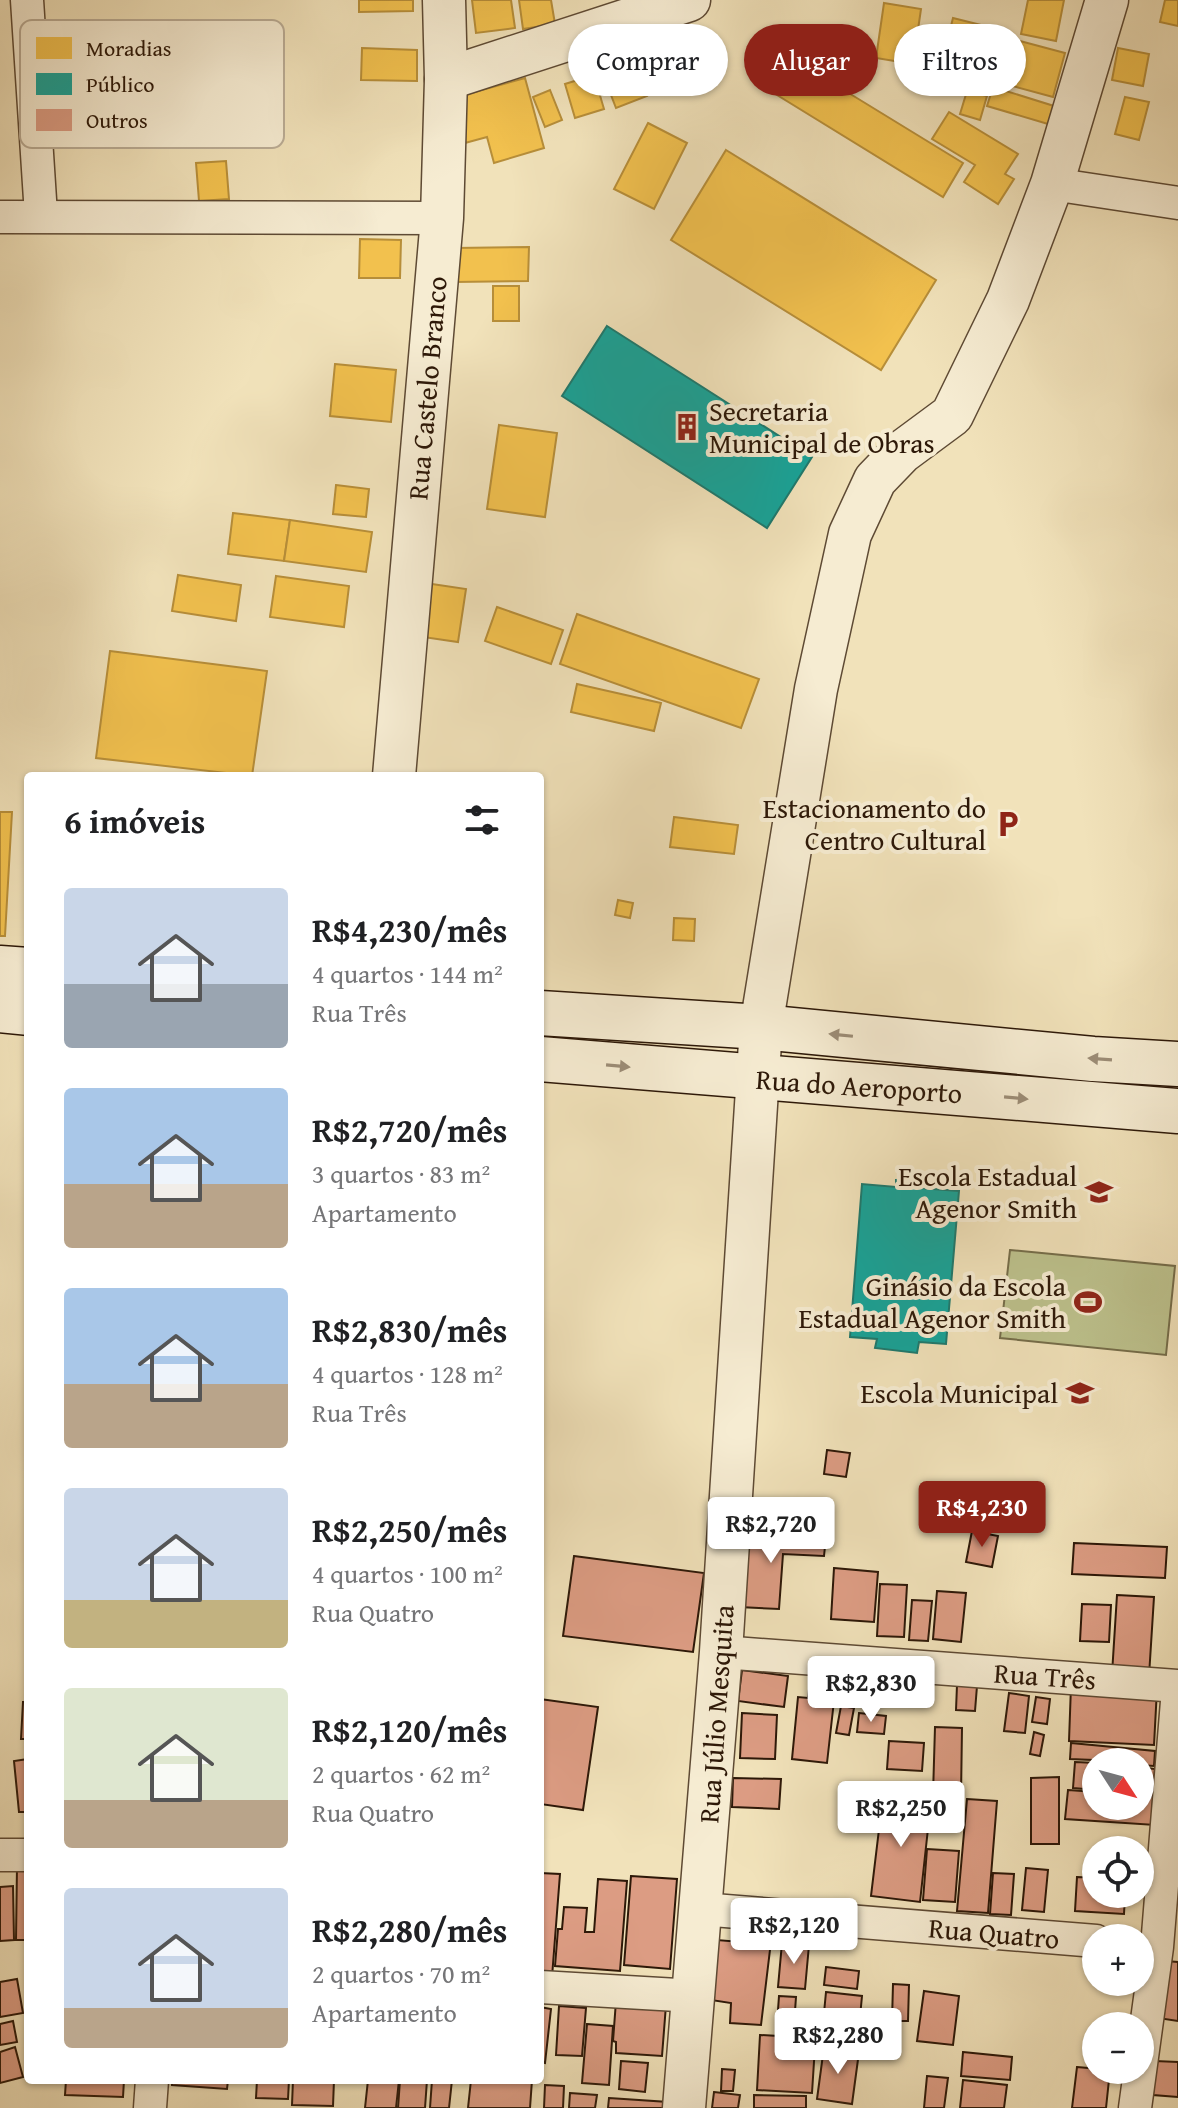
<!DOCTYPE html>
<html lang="pt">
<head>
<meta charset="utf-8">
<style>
	:root { --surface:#fff; --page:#f2f2f2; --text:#202124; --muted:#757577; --accent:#8f2418 }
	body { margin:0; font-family:"Gentium Book Plus",serif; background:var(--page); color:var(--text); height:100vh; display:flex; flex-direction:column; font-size:30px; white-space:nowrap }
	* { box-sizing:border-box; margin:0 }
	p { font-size:26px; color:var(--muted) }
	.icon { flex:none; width:44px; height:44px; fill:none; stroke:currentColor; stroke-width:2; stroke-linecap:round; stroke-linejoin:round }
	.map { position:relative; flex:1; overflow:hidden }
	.side { position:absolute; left:24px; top:772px; width:520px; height:1312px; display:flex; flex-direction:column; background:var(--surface); border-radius:8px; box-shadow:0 2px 6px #0004 }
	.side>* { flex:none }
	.top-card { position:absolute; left:568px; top:24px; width:490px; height:72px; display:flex; gap:16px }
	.needle { width:52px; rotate:126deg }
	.tools { position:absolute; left:1082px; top:1748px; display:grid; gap:16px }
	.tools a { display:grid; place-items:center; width:72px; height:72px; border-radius:50%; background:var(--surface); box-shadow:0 2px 6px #0004; font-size:40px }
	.price { position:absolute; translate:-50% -68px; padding:0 18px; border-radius:8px; background:#fff; color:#222; font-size:26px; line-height:52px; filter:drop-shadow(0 2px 4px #0008) }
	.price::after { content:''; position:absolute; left:50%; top:48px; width:24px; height:18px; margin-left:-12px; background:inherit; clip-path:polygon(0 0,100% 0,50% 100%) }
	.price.active { background:var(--accent); color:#fff }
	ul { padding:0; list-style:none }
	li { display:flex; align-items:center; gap:24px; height:200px; padding:0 40px }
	li span { display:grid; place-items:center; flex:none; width:224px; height:160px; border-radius:8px; color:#555 }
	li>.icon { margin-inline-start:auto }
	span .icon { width:96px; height:96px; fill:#fffc; stroke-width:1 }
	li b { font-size:34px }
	h2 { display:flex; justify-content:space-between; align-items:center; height:96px; padding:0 40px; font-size:34px }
	.tag { padding:0 28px; border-radius:36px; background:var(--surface); box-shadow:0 2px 6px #0004; font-size:28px; line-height:72px }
	.tag.active { background:var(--accent); color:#fff }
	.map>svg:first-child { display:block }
	.green { fill:#bdc28d; stroke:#756d4a; stroke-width:2 }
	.homes { fill:#f2c14e; stroke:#b78e39; stroke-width:2 }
	.public { fill:#17a398; stroke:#1e796d; stroke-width:2 }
	.building { fill:#dc9c83; stroke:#2d1808; stroke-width:2 }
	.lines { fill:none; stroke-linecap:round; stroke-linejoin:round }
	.minor-casing { stroke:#5e4a34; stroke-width:35 }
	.tertiary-casing { stroke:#5e4a34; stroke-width:45 }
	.secondary-casing { stroke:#2d1808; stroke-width:47 }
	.minor { stroke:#f6ecd2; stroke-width:32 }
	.tertiary { stroke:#f6ecd2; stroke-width:42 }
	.secondary { stroke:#f6ecd2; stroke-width:44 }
	.oneway { fill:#9c8d77 }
	.labels { text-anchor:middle; stroke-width:8; stroke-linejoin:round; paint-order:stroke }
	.street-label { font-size:28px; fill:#2d1808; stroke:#f6ecd2 }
	.poi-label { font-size:28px; fill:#2d1808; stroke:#f6ecd2; text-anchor:end }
	.key { fill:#f6ecd2; stroke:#baac95; stroke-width:2 }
	.key-label { font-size:22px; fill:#2d1808 }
</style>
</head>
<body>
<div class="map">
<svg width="1178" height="2108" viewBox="0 0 1178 2108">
	<rect width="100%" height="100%" fill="#f1e2ba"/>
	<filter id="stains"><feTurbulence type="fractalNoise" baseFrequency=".0025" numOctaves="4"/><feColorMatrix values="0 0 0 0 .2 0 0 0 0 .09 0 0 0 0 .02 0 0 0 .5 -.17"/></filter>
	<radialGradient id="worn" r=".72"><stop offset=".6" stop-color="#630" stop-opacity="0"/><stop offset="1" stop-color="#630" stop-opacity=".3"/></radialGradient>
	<!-- green -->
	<path class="green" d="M1010,1250l165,16 -9,89 -166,-17z"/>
	<!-- homes -->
	<g class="homes">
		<path d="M359,0h54v11l-54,1z"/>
		<path d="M472,0h39l4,28 -39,5z"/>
		<path d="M519,0h32l4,24 -32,5z"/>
		<path d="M1028,0h36l-8,41 -35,-7z"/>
		<path d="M1165,0h13v26l-18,-4z"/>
		<path d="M884,3l37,6 -8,55 -37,-6z"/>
		<path d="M953,18l28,7 -11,44 -28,-7z"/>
		<path d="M809,38l24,6 -7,24 -23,-6z"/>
		<path d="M1020,41l45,12 -12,44 -81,-22 6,-23 37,10z"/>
		<path d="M661,44l15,39 -22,9 -14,-39z"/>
		<path d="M362,48l55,2v31l-56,-1z"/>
		<path d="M1118,48l31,6 -6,32 -31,-6z"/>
		<path d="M630,52l17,44 -31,12 -17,-44z"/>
		<path d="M785,54l178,109 -20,34 -179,-110z"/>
		<path d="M594,75l10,34 -29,9 -10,-34z"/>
		<path d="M525,78l19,70 -50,15 -7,-26 -22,6 -12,-45z"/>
		<path d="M993,87l61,19 -6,18 -61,-18z"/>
		<path d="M550,90l12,30 -17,7 -12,-30z"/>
		<path d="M967,91l20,5 -7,24 -20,-6z"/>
		<path d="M1125,97l24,5 -10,38 -24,-6z"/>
		<path d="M949,112l69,42 -13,20 9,5 -16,25 -34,-22 11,-17 -43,-26z"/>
		<path d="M648,123l39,20 -33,66 -40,-20z"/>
		<path d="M726,150l210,130 -55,90 -210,-130z"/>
		<path d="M226,161l3,38 -30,2 -3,-38z"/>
		<path d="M360,239l41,1 -1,38h-41z"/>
		<path d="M529,247l-1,34 -73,1v-34z"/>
		<rect x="493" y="286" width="26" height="35"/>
		<path d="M335,364l61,6 -5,52 -61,-6z"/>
		<path d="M499,425l58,8 -12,84 -58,-8z"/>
		<path d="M336,485l33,4 -3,28 -33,-3z"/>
		<path d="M233,513l57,7 -6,41 -56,-7z"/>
		<path d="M290,520l82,12 -6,40 -82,-11z"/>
		<path d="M178,575l63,10 -5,36 -64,-10z"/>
		<path d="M276,576l73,10 -5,41 -74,-10z"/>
		<path d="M432,584l34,5 -8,53 -35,-5z"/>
		<path d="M497,607l66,23 -12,34 -66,-23z"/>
		<path d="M577,614l182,65 -18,49 -181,-64z"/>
		<path d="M110,651l157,20 -15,105 -156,-18z"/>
		<path d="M577,684l84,19 -7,28 -83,-19z"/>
		<path d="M0,812h12l-7,124h-5z"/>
		<path d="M674,817l64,8 -4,29 -64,-7z"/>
		<path d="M618,900l15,3 -3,15 -15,-3z"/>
		<path d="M674,918l21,1 -1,22 -21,-1z"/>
	</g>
	<!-- public -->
	<g class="public">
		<path d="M607,326l205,131 -45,71 -205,-132z"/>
		<path d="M921,1179v9l38,3 -13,153 -27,-2 -2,11 -42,-5 2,-9 -27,-2 12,-153 34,3v-7z"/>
	</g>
	<!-- building -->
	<g class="building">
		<path d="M827,1450l23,3 -4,24 -22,-3z"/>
		<path d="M744,1531l82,6 -2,19 -41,-2 -4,55 -40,-2z"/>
		<path d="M972,1531l26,5 -6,31 -26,-5z"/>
		<path d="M1074,1543l93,4 -2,31 -93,-4z"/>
		<path d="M574,1556l130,17 -11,79 -130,-16z"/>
		<path d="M834,1568l44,4 -4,50 -43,-3z"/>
		<path d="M880,1584l27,1 -3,52 -27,-1z"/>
		<path d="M937,1591l29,2 -5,49 -28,-3z"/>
		<path d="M1117,1595l37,2 -5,79 -37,-2z"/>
		<path d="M912,1600l20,1 -4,40 -19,-1z"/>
		<path d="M1082,1604l29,1 -2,37 -29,-1z"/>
		<path d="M742,1670l46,6 -4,31 -46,-6z"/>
		<path d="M811,1671l26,3 -10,89 -35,-4 6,-62 10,1z"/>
		<path d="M957,1685l20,1 -2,25 -19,-1z"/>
		<path d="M1071,1686l86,3 -3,56 -85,-4z"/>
		<path d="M1009,1693l20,3 -4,37 -21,-2z"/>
		<path d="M1036,1697l14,2 -3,25 -15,-2z"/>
		<path d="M540,1699l58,8 -15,103 -43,-6z"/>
		<path d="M23,1702h5v37h-7z"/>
		<path d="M841,1706l13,2 -5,27 -13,-2z"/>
		<path d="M742,1713l35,2 -2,44 -35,-1z"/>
		<path d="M859,1713l27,3 -2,18 -27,-2z"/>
		<path d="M935,1727l27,1 -1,68 -28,-1z"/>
		<path d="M1034,1732l10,3 -4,21 -10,-2z"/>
		<path d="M889,1741l35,2 -2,28 -35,-2z"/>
		<path d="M1071,1743l84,8 -1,15 -14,-1v-3l-70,-3z"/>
		<path d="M28,1759v53h-9l-5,-51z"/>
		<path d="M1075,1762l21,1v27l-23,-2z"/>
		<path d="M1140,1767l15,2 -2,26 -13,-1z"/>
		<path d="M1059,1777v67h-28v-66z"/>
		<path d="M733,1778l48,1 -2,30 -47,-2z"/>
		<path d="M1068,1790l28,2v14h44v-10l17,1 -2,28 -90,-6z"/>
		<path d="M883,1796l48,5 -11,101 -49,-6z"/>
		<path d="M967,1799l30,2 -9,112 -31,-2z"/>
		<path d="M927,1849l32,2 -4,51 -32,-2z"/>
		<path d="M17,1866h11v74h-12z"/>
		<path d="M1026,1868l22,2 -4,42 -22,-2z"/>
		<path d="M540,1873l20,1 -8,103h-12z"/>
		<path d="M993,1873l21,1 -3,41 -21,-1z"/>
		<path d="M631,1876l46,3 -7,90 -46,-4z"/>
		<path d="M1077,1877l19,1v16h29l-1,20 -49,-3z"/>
		<path d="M598,1879l29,2 -7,90 -65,-5 3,-37h4l2,-22 23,1 -2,24h9z"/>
		<path d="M13,1886l1,54 -14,1v-54z"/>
		<path d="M754,1932l18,1 -11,92 -31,-2 1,-20 -20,-3 6,-60 36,3z"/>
		<path d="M782,1943l27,2 -4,44 -27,-2z"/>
		<path d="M1166,1961l12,1v59l-20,-3z"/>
		<path d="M826,1967l33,4 -2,18 -33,-4z"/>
		<path d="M17,1979l6,34 -23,4v-35z"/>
		<path d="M893,1984l16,1 -1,36h-16z"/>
		<path d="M924,1991l35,5 -6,49 -36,-4z"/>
		<path d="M826,1992l36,4 -2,21 -36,-4z"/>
		<path d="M779,1996l17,1 -1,14 -17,-1z"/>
		<path d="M616,2001l50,4 -4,51 -46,-3v-11l-3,-1z"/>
		<path d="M559,2006l27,2 -4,48 -26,-1z"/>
		<path d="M540,2007l11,2 -6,54 -5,-1z"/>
		<path d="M13,2021l4,21 -17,3v-21z"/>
		<path d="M587,2024l26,2 -4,59 -27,-2z"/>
		<path d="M760,2035l35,2 -1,8 21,1 -3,47 -55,-3z"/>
		<path d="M15,2047l8,30 -23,6v-31z"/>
		<path d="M824,2047l35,5 -7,52 -35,-5z"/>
		<path d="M963,2052l49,5 -2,23 -49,-4z"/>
		<path d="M621,2061l27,2 -3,29 -26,-3z"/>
		<path d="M1155,2061l23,1v35l-25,-2z"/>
		<path d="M1077,2067l33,3 -4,38h-34z"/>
		<path d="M722,2069l13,1 -2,21h-12z"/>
		<path d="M927,2076l21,2 -4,30h-20z"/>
		<path d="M66,2080h58l-1,17 -58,-2z"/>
		<path d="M172,2080h56l-1,9 -55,-4z"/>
		<path d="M257,2080h32l-1,19 -32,-1z"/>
		<path d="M293,2080h41l-1,26 -41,-1z"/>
		<path d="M368,2080h31l-3,28h-31z"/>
		<path d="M400,2080h27l-2,28h-27z"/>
		<path d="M432,2080h20l-3,28h-19z"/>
		<path d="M471,2080h61l-2,28h-62z"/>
		<path d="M963,2080l44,5 -3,23h-44z"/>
		<path d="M545,2085l19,1 -1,22h-19z"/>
		<path d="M714,2092l26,3 -2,13h-26z"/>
		<path d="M570,2093l27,2 -2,13h-26z"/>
		<path d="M754,2095l52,1v12h-52z"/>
		<path d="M609,2098l59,4 -1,6h-59z"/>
	</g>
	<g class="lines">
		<!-- minor casing -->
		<g class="minor-casing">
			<g id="minor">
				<path d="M27,0l14,215"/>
				<path d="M1052,184l126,19"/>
				<path d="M0,217l442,1"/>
				<path d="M721,1652l457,34"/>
				<path d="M0,1855h28"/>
				<path d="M701,1909l395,32"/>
				<path d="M540,1987l155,9"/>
				<path d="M150,2108l2,-28"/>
				<path d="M1135,2108l22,-161 21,-258"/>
			</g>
		</g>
		<!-- tertiary casing -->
		<g class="tertiary-casing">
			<g id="tertiary">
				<path d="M446,79l243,-79"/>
				<path d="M394,776l48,-558 4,-139 -2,-79"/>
				<path d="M684,2108l37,-456 40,-625 55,-338 34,-155 25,-54 27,-28 50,-37 56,-115 44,-116 55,-184"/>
			</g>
		</g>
		<!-- secondary casing -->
		<g class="secondary-casing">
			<g id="secondary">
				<path d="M0,968l28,2"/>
				<path d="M0,1010l28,3"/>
				<path d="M540,1013l221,14 332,32 85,5"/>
				<path d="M540,1059l638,52"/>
			</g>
		</g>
		<!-- minor -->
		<use href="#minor" class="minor"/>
		<!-- tertiary -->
		<use href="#tertiary" class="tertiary"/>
		<!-- secondary -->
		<use href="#secondary" class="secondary"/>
	</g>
	<!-- one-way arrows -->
	<defs><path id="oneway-solid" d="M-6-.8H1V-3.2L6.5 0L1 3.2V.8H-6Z" transform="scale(2)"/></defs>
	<g class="oneway">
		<use href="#oneway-solid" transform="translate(841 1035) rotate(-174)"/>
		<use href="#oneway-solid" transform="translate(1100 1059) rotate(-176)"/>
		<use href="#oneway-solid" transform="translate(618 1066) rotate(5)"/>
		<use href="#oneway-solid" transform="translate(1016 1098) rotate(5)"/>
	</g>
	<!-- icons -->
	<defs>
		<g id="building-bare" transform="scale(2.16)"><path d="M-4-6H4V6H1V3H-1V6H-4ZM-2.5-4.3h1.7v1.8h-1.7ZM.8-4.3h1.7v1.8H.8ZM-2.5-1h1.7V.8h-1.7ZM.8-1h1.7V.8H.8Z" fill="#8f2418" stroke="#f6ecd2" stroke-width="2.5" paint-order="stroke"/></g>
		<g id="parking-bare" transform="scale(2.16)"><path d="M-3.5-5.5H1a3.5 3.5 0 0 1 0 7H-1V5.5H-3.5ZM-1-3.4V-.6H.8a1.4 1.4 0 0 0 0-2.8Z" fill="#8f2418" stroke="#f6ecd2" stroke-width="2.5" paint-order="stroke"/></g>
		<g id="school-bare" transform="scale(2.16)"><path d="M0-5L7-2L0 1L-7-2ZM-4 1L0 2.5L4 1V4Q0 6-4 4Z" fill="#8f2418" stroke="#f6ecd2" stroke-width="2.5" paint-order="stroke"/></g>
		<g id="stadium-bare" transform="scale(2.16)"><path d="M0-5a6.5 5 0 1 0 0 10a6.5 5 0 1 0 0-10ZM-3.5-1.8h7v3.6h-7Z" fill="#8f2418" stroke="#f6ecd2" stroke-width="2.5" paint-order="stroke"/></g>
	</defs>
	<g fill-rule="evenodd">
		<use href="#building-bare" x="687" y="427"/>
		<use href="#parking-bare" x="1008" y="824"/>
		<use href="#school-bare" x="1099" y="1192"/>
		<use href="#stadium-bare" x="1088" y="1302"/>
		<use href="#school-bare" x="1080" y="1393"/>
	</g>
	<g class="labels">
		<!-- street labels -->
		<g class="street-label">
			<text transform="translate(427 388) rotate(-85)" y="10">Rua Castelo Branco</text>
			<text transform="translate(859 1086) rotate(4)" y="10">Rua do Aeroporto</text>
			<text transform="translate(1045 1676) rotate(4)" y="10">Rua Três</text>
			<text transform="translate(716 1714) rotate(-86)" y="10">Rua Júlio Mesquita</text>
			<text transform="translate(994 1933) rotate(5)" y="10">Rua Quatro</text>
		</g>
		<!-- poi labels -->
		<g class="poi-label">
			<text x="709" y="421" text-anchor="start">Secretaria<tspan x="709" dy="32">Municipal de Obras</tspan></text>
			<text x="986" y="818">Estacionamento do<tspan x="986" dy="32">Centro Cultural</tspan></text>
			<text x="1077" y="1186">Escola Estadual<tspan x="1077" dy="32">Agenor Smith</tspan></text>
			<text x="1066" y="1296">Ginásio da Escola<tspan x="1066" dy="32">Estadual Agenor Smith</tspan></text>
			<text x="1058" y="1403">Escola Municipal</text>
		</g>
	</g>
	<!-- legend -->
	<rect x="20" y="20" width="264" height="128" rx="12" class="key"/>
	<rect x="36" y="37" width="36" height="22" fill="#f2c14e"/>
	<rect x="36" y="73" width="36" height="22" fill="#17a398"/>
	<rect x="36" y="109" width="36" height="22" fill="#dc9c83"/>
	<g class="key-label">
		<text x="86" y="56">Moradias</text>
		<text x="86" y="92">Público</text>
		<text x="86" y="128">Outros</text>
	</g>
	<rect width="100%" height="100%" filter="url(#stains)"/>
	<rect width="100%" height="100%" fill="url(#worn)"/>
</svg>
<div class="tools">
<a><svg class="needle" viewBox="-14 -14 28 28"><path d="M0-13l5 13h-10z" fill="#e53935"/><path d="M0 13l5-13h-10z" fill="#757577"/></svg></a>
<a><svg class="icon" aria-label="locate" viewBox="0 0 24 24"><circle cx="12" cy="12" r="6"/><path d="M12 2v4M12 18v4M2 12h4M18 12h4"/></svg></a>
<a>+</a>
<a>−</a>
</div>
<b class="price active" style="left:982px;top:1549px">R$4,230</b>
<b class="price" style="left:771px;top:1565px">R$2,720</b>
<b class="price" style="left:871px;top:1724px">R$2,830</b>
<b class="price" style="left:901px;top:1849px">R$2,250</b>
<b class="price" style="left:794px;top:1966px">R$2,120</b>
<b class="price" style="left:838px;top:2076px">R$2,280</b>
<div class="top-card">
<a class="tag">Comprar</a>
<a class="tag active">Alugar</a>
<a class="tag">Filtros</a>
</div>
<section class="side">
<h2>6 imóveis<svg class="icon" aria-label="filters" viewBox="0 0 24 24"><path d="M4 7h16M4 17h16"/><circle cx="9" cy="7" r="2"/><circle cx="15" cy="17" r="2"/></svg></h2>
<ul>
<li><span style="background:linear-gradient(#c9d6e8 60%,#9aa5b1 0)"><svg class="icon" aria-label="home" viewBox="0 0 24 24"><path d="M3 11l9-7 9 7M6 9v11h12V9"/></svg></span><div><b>R$4,230/mês</b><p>4 quartos · 144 m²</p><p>Rua Três</p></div></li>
<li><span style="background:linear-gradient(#a9c7e8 60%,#b9a48a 0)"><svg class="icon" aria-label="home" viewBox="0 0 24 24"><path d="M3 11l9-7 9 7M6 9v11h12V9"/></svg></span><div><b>R$2,720/mês</b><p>3 quartos · 83 m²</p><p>Apartamento</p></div></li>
<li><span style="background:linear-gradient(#a9c7e8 60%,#b9a48a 0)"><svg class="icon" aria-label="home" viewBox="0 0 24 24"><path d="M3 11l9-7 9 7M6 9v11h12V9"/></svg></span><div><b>R$2,830/mês</b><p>4 quartos · 128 m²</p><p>Rua Três</p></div></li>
<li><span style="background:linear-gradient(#c9d6e8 70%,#c2b280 0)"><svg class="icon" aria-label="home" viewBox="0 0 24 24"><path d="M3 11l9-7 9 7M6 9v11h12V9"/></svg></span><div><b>R$2,250/mês</b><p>4 quartos · 100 m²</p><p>Rua Quatro</p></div></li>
<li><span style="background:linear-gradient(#dfe7d0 70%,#b9a48a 0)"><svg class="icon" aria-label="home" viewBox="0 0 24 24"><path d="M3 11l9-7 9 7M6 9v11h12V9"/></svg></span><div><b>R$2,120/mês</b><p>2 quartos · 62 m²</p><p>Rua Quatro</p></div></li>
<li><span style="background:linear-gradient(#c9d6e8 75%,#b9a48a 0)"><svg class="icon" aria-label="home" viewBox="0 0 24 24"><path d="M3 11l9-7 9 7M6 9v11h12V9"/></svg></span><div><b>R$2,280/mês</b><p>2 quartos · 70 m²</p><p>Apartamento</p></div></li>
</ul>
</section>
</div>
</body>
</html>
